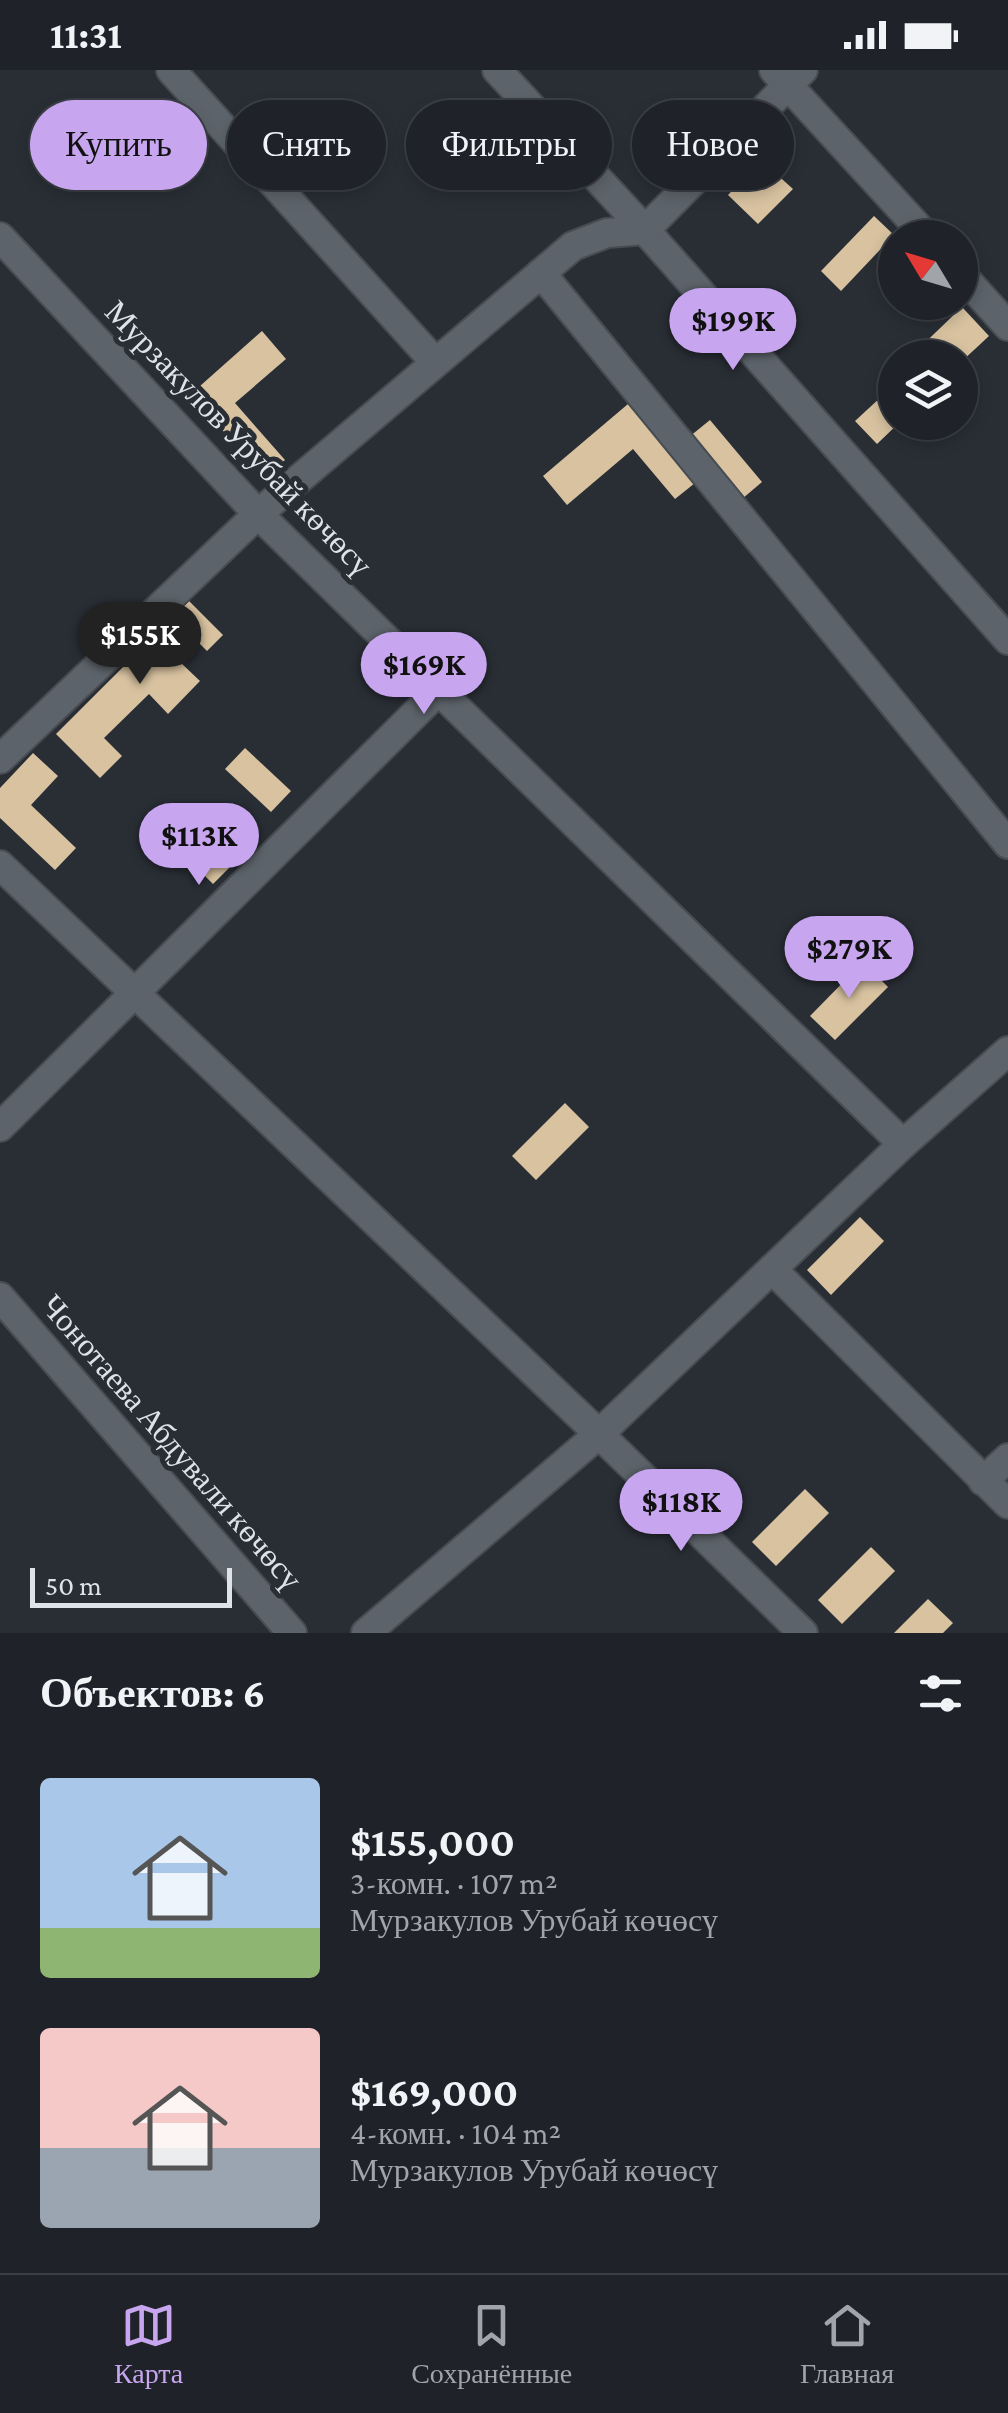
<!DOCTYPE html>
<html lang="ru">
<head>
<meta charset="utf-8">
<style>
	:root { --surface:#1f2228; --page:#272a30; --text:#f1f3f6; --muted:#a1a4a8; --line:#3c3f45; --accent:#c7a6ef }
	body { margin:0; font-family:"Crimson Pro",serif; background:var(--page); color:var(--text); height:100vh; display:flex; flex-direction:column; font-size:38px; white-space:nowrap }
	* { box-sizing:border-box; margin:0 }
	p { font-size:32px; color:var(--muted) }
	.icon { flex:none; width:55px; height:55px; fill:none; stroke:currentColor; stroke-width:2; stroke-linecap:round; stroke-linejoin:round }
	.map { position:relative; height:1563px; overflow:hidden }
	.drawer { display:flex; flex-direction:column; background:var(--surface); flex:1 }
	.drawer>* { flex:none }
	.guide { position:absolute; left:30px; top:30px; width:950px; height:90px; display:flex; gap:20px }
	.needle { width:65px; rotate:308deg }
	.fabs { position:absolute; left:878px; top:150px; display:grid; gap:20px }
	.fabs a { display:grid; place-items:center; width:100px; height:100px; border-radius:50%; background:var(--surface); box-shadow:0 5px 15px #0003,0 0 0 2px var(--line); font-size:50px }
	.scale { position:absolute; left:30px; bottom:25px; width:202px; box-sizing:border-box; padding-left:10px; border:5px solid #dfe3e7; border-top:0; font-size:28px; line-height:35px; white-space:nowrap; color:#dfe3e7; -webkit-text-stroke:8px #292e35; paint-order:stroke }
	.price { position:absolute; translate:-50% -85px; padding:0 22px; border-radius:35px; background:var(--accent); color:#111; font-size:32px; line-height:65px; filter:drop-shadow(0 2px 5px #0008) }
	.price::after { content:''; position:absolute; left:50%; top:60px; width:30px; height:22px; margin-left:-15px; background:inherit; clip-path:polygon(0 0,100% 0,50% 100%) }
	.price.current { background:#222; color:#fff }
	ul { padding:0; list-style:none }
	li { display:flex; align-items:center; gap:30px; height:250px; padding:0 40px }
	li span { display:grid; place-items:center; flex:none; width:280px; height:200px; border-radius:10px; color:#555 }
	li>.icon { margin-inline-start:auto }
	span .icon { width:120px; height:120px; fill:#fffc; stroke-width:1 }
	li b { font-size:42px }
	h2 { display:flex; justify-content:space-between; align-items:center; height:120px; padding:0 40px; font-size:42px }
	.chip { padding:0 35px; border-radius:45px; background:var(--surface); box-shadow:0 5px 15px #0003,0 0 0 2px var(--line); font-size:35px; line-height:90px }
	.chip.current { background:var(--accent); color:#111 }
	.status { display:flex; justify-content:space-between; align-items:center; height:70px; padding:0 50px; background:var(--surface); direction:ltr }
	.status svg { height:28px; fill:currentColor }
	.menu { display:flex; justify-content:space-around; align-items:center; height:140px; border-top:2px solid var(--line); background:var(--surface); font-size:28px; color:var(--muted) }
	.menu a { display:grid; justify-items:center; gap:5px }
	.menu .current { color:var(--accent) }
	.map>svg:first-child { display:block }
	.building { fill:#d8c2a0 }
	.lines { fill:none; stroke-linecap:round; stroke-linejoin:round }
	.minor-casing { stroke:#474c52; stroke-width:32 }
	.minor { stroke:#5c636a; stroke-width:28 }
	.labels { text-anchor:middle; stroke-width:10; stroke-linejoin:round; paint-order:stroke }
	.street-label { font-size:32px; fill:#dfe3e7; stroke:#292e35 }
</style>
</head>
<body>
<div class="status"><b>11:31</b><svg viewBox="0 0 49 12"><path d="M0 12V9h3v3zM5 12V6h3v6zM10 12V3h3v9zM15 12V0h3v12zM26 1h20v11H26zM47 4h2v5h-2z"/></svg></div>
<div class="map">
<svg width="1008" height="1563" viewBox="0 0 1008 1563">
	<rect width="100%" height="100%" fill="#292e35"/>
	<!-- building -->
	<g class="building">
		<path d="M761,90l32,29 -35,35 -30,-29z"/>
		<path d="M874,146l20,19 -53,56 -20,-20z"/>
		<path d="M962,237l27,29 -29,27v-5h-51z"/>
		<path d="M262,261l24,28 -51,44 50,57 -21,18 -73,-84z"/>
		<path d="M895,314v38h5l-23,22 -22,-23z"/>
		<path d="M628,334l67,79 -20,16 -42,-50 -66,56 -24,-29z"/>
		<path d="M710,350l52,62 -20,17 -53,-62z"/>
		<path d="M189,531l34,34 -16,16 -8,-8 -19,19 20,19 -32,33 -19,-20 -45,44 18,18 -22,22 -44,-44z"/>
		<path d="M245,678l46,43 -20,21 -46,-43z"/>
		<path d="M33,683l25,23 -27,29 45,43 -21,22 -55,-52v-30z"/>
		<path d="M210,756l20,19 -12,12 11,11 -16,16 -30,-30z"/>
		<path d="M863,892l25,25 -53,53 -25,-24z"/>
		<path d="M565,1033l24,24 -53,53 -24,-24z"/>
		<path d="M860,1147l24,24 -53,54 -24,-25z"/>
		<path d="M805,1419l24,24 -53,53 -24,-24z"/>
		<path d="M871,1477l24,24 -53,53 -24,-24z"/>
		<path d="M928,1529l25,24 -10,10h-49z"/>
	</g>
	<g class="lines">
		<!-- minor casing -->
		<g class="minor-casing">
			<g id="minor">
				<path d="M171,0l264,292"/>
				<path d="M497,0l148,160 363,410"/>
				<path d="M774,0l154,168"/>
				<path d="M0,167l258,277 645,630"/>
				<path d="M541,203l467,571"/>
				<path d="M960,203l48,53"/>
				<path d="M0,689l258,-245 315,-268 34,-13 38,-3 158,-160"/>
				<path d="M0,795l599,569 204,199"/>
				<path d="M0,1057l438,-436"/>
				<path d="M772,1199l236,235"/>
				<path d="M0,1227l292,336"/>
				<path d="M983,1411l25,-23"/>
				<path d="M366,1563l233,-199 304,-290 105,-93"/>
			</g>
		</g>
		<!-- minor -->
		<use href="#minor" class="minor"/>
	</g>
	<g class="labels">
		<!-- street labels -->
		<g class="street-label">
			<text transform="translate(239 368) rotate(46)" y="11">Мурзакулов Урубай көчөсү</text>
			<text transform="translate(172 1372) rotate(49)" y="11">Чонотаева Абдували көчөсү</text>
		</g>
	</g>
</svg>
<div class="fabs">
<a><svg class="needle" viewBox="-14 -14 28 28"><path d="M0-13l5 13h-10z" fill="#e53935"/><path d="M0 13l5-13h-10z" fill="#a1a4a8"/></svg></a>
<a><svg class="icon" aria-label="layers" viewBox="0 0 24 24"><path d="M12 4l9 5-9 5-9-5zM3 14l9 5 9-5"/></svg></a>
</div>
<div class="scale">50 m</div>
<b class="price" style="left:733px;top:303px">$199K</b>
<b class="price current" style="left:140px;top:617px">$155K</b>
<b class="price" style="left:424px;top:647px">$169K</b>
<b class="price" style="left:199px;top:818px">$113K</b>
<b class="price" style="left:849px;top:931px">$279K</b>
<b class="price" style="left:681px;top:1484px">$118K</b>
<div class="guide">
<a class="chip current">Купить</a>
<a class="chip">Снять</a>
<a class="chip">Фильтры</a>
<a class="chip">Новое</a>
</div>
</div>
<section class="drawer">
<h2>Объектов: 6<svg class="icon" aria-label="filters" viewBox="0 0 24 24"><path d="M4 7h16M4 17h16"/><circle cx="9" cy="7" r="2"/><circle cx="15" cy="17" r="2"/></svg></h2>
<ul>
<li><span style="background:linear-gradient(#a9c7e8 75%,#8fb573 0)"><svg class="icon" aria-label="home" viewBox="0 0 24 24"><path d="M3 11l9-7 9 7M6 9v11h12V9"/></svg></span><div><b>$155,000</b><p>3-комн. · 107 m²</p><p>Мурзакулов Урубай көчөсү</p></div></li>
<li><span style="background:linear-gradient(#f6c9c9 60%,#9aa5b1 0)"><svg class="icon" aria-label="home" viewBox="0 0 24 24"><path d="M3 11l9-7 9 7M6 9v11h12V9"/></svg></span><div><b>$169,000</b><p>4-комн. · 104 m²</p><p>Мурзакулов Урубай көчөсү</p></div></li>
</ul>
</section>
<nav class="menu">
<a class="current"><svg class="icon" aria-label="map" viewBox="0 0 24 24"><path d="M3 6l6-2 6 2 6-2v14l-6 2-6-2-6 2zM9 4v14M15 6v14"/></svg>Карта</a>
<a><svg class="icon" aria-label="saved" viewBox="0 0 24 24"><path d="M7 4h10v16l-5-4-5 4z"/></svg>Сохранённые</a>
<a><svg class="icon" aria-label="home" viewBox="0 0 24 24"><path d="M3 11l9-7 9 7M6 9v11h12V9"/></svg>Главная</a>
</nav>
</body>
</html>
